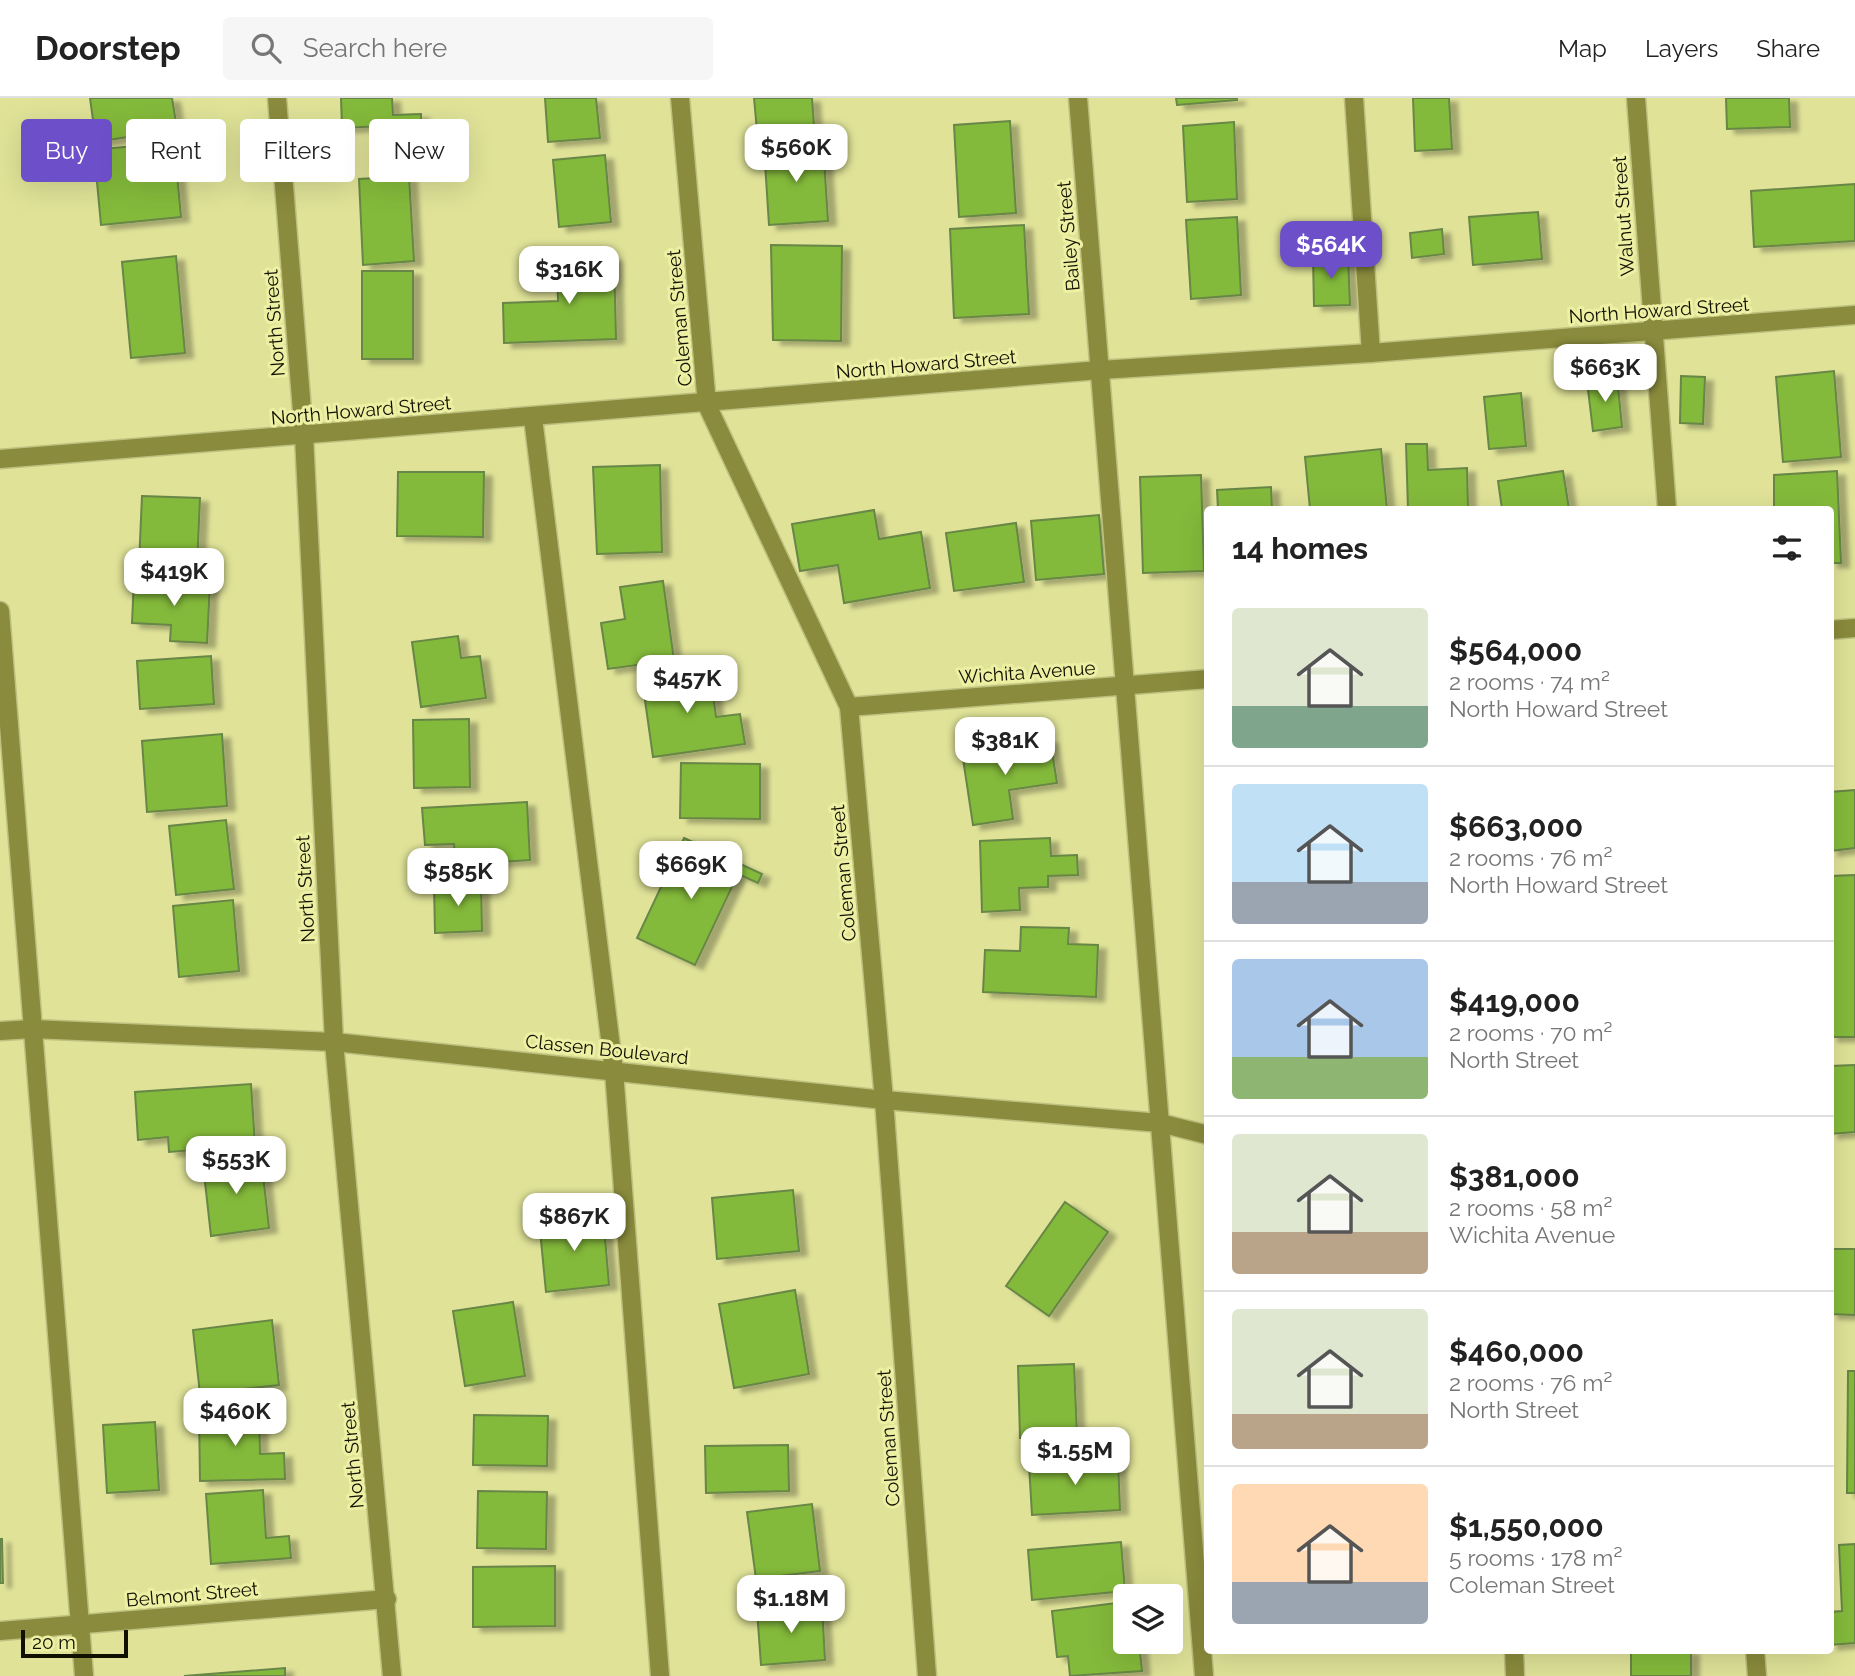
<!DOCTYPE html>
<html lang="en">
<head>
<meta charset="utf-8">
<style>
	:root { --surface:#fff; --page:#f6f6f6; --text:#222; --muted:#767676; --line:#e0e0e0; --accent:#6d50c9 }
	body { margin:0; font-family:Raleway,sans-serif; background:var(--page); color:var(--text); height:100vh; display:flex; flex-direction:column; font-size:26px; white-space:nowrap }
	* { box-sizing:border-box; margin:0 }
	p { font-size:23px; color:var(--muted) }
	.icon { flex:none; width:38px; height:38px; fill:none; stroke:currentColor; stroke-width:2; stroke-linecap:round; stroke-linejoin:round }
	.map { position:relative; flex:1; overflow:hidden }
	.sheet { position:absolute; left:1204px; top:408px; width:630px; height:1148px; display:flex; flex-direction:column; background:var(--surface); border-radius:7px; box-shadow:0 7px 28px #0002 }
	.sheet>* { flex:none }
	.banner { position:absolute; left:21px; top:21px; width:665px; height:63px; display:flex; gap:14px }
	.tools { position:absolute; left:1113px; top:1486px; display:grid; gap:14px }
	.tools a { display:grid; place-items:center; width:70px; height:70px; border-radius:7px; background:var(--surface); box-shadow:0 7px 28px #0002; font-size:35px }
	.scale { position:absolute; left:21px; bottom:18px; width:107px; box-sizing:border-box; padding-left:7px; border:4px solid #101000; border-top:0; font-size:19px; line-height:24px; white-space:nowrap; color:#101000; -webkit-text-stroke:5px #edefa3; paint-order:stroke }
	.price { position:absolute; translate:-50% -60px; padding:0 16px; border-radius:14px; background:#fff; color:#222; font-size:23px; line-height:46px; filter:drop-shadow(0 2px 4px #0008) }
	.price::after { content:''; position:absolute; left:50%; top:42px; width:21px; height:16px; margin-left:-10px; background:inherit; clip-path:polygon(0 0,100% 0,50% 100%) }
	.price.active { background:var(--accent); color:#fff }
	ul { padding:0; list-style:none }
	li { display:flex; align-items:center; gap:21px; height:175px; padding:0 28px }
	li+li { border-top:2px solid var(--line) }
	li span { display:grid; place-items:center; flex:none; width:196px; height:140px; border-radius:7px; color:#555 }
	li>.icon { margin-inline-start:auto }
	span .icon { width:84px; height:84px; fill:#fffc; stroke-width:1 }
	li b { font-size:30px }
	h2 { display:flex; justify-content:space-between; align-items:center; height:84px; padding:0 28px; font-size:30px }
	.pill { padding:0 24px; border-radius:7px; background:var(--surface); box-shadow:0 7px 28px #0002; font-size:24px; line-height:63px }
	.pill.active { background:var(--accent); color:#fff }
	header { display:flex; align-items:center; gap:42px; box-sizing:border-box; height:98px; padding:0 35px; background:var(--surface); border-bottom:2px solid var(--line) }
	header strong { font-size:33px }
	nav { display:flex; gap:38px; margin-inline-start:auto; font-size:24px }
	.search { width:490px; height:63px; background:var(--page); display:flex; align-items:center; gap:18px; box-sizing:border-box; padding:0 24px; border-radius:7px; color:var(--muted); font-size:26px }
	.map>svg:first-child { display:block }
	.building { fill:#84ba3a; stroke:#688646; stroke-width:2; filter:url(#shadow) }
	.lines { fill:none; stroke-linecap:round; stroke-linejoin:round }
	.minor-casing { stroke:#bec07f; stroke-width:21 }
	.minor { stroke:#8a8b3c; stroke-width:18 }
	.labels { text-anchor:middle; stroke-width:6; stroke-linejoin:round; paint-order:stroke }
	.street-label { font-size:19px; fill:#101000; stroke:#edefa3 }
</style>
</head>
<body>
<header>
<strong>Doorstep</strong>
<div class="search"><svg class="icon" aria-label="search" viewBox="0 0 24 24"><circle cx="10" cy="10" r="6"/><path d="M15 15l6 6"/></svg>Search here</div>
<nav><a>Map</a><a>Layers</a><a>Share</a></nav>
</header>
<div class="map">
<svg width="1855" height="1578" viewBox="0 0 1855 1578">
	<defs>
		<filter id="shadow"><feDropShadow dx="8" dy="4.5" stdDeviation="2" flood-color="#0004"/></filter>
	</defs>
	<rect width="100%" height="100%" fill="#dfe297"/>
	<!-- building -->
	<g class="building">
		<path d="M90,0h82l5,31 -81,13z"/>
		<path d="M341,0h51l1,17 28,-1 1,36 -39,2v-26l-41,2z"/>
		<path d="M545,0h51l4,40 -52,4z"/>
		<path d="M754,0h58l2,28 -57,5z"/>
		<path d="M1176,0h61v2l-60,5z"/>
		<path d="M1413,0h36l3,51 -37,2z"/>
		<path d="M1726,0h63l1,29 -63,2z"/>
		<path d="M1010,23l6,92 -57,4 -5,-92z"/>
		<path d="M1234,24l3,77 -50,3 -4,-76z"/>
		<path d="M174,44l7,75 -80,8 -7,-75z"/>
		<path d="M823,45l5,78 -59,4 -5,-78z"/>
		<path d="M605,57l6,67 -52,5 -6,-67z"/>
		<path d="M409,78l5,85 -51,4 -4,-86z"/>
		<path d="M1855,86v57l-101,6 -3,-56z"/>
		<path d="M1538,114l4,47 -69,6 -4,-48z"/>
		<path d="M1237,119l4,78 -50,4 -5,-79z"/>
		<path d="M1024,127l5,89 -75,4 -4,-89z"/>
		<path d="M1442,131l2,25 -32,4 -2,-25z"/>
		<path d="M771,147l71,1 -1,95 -68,-1z"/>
		<path d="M176,158l9,97 -54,5 -9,-96z"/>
		<path d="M1348,158l2,49 -36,1 -1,-49z"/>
		<path d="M614,159l2,82 -112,4 -1,-40 55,-2 -1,-42z"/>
		<rect x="362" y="173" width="51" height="88"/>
		<path d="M1834,273l7,86 -58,5 -7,-85z"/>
		<path d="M1681,278l24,1 -2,47 -23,-1z"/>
		<path d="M1617,279l5,50 -29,4 -6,-50z"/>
		<path d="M1521,295l5,53 -37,3 -5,-52z"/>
		<path d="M1406,346h21l1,26 39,-2 1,41h-60z"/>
		<path d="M1381,351l6,60h-77l-5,-52z"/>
		<path d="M660,367l2,87 -65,2 -4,-87z"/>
		<path d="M1563,373l6,38h-67l-4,-28z"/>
		<path d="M1837,373l4,92h-11v-54h-56v-34z"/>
		<path d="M398,374h86l-1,65 -86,-1z"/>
		<path d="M1201,377l3,96 -61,2 -3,-96z"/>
		<path d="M1271,389l1,22h-54l-1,-19z"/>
		<path d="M142,398l58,2 -3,68 -58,-2z"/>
		<path d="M874,412l5,29 42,-7 9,56 -86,15 -6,-38 -38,6 -8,-47z"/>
		<path d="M1099,417l5,59 -68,6 -5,-59z"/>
		<path d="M1016,425l8,59 -70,9 -8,-58z"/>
		<path d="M134,481l76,4 -3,60 -37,-2 1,-16 -39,-2z"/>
		<path d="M663,483l11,79 -66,9 -7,-46 24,-4 -5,-32z"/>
		<path d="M458,538l3,22 19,-2 6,42 -65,9 -9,-65z"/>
		<path d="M211,558l3,48 -74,5 -3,-48z"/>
		<path d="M710,571l6,48 24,-3 5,30 -92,13 -11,-78z"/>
		<path d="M469,621l1,68 -56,1 -1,-68z"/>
		<path d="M222,636l5,72 -80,6 -5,-71z"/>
		<path d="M1050,641l7,44 -48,7 4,29 -40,6 -11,-73z"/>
		<path d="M681,665l79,1v55l-80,-1z"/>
		<path d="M1855,692v58l-25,3v-59z"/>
		<path d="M527,704l3,58 -75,5 -1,-21 -29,1 -3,-37z"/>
		<path d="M226,722l8,69 -58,6 -7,-69z"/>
		<path d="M684,740l78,36 -4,9 -20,-9 -43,91 -58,-27z"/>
		<path d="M1050,740l1,18 26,-1 1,20 -30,1v11l-29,1 1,22 -38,2 -2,-71z"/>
		<path d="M1855,777v162h-25v-161z"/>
		<path d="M481,784l1,49 -47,2 -1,-49z"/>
		<path d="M233,802l6,71 -60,6 -6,-71z"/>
		<path d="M1021,829l48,1 -1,16 30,1 -2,52 -113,-5 2,-42 35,1z"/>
		<path d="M1855,967v67l-25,2v-68z"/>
		<path d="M251,986l4,61 -86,7 -1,-15 -30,3 -3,-48z"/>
		<path d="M261,1059l8,71 -58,8 -8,-72z"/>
		<path d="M793,1092l6,61 -82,8 -5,-61z"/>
		<path d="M1065,1104l43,30 -59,84 -43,-30z"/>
		<path d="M603,1116l6,71 -63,7 -7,-72z"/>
		<path d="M1830,1151h25v66l-25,-1z"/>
		<path d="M795,1192l14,84 -75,14 -15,-84z"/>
		<path d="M513,1204l12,74 -60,10 -12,-75z"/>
		<path d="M272,1222l7,65 -79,9 -7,-64z"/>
		<path d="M1074,1266l3,72 -57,2 -2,-72z"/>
		<path d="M1848,1273h7v122h-8z"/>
		<path d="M259,1311l1,45 24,-1 1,26 -85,2 -1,-70z"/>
		<path d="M474,1317l74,1 -1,50 -74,-1z"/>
		<path d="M155,1324l4,68 -52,3 -4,-68z"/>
		<path d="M788,1347l1,46 -83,2 -1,-47z"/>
		<path d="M1118,1361l2,51 -88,5 -3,-50z"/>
		<path d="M263,1392l3,48 23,-2 2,22 -80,6 -5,-70z"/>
		<path d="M478,1393l69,1 -1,57 -69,-1z"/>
		<path d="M812,1406l8,67 -64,8 -9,-67z"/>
		<path d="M0,1441h2l1,44h-3z"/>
		<path d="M1121,1444l4,49 -93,9 -4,-50z"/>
		<path d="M1855,1446v99l-25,2v-33l12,-1 -3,-66z"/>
		<path d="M555,1468v60l-82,1v-60z"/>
		<path d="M1125,1504v40h14l3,29 -72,5 -2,-20 -11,1 -5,-46z"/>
		<path d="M822,1508l3,54 -64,5 -4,-55z"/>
		<rect x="1631" y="1552" width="60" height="26"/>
		<path d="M285,1570v8h-101z"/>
	</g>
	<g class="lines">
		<!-- minor casing -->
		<g class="minor-casing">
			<g id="minor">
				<path d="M277,0l27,338 30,606 58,634"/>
				<path d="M680,0l27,307 142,302 35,393 43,576"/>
				<path d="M1078,0l126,1578"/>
				<path d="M1354,0l17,255"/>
				<path d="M1636,0l31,411"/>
				<path d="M533,320l81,653 46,605"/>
				<path d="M0,361l1100,-89 271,-17 484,-38"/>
				<path d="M0,513l84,1065"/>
				<path d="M1830,532l25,-2"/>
				<path d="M849,609l359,-28"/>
				<path d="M0,933l32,-2 302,13 550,58 276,23 48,12"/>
				<path d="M0,1533l387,-32"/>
				<path d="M1514,1552l1,26"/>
				<path d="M1755,1552l2,26"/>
			</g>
		</g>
		<!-- minor -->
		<use href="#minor" class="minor"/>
	</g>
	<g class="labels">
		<!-- street labels -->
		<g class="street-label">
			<text transform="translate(1623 118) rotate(-94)" y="7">Walnut Street</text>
			<text transform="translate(1068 138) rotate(-95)" y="7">Bailey Street</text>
			<text transform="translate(1659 212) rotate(-4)" y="7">North Howard Street</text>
			<text transform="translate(679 220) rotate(-95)" y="7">Coleman Street</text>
			<text transform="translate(274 225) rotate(-94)" y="7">North Street</text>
			<text transform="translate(926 266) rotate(-5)" y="7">North Howard Street</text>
			<text transform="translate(361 312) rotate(-5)" y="7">North Howard Street</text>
			<text transform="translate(1027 574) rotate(-4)" y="7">Wichita Avenue</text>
			<text transform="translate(843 775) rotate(-95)" y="7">Coleman Street</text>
			<text transform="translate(305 791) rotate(-93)" y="7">North Street</text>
			<text transform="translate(607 951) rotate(6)" y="7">Classen Boulevard</text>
			<text transform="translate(888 1340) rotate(-94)" y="7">Coleman Street</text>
			<text transform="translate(352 1357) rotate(-95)" y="7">North Street</text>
			<text transform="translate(192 1496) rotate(-5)" y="7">Belmont Street</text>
		</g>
	</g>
</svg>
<div class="tools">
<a><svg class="icon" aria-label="layers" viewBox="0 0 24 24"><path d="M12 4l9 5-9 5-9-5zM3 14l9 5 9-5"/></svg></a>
</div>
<div class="scale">20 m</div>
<b class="price" style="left:796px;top:86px">$560K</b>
<b class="price active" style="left:1331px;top:183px">$564K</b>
<b class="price" style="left:569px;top:208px">$316K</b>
<b class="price" style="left:1605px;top:306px">$663K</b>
<b class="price" style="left:174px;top:510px">$419K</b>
<b class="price" style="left:687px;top:617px">$457K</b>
<b class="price" style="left:1005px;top:679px">$381K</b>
<b class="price" style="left:691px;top:803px">$669K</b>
<b class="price" style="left:458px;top:810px">$585K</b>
<b class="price" style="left:236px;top:1098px">$553K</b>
<b class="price" style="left:574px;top:1155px">$867K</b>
<b class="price" style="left:235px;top:1350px">$460K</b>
<b class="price" style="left:1075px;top:1389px">$1.55M</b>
<b class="price" style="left:791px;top:1537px">$1.18M</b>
<div class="banner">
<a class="pill active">Buy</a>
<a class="pill">Rent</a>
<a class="pill">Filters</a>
<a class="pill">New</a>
</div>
<section class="sheet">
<h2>14 homes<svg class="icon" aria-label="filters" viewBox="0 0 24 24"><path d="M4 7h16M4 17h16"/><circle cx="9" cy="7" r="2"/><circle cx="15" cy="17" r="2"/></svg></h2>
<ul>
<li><span style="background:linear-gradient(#dfe7d0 70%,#7fa58c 0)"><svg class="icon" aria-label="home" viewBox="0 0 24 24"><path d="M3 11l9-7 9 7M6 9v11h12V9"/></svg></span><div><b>$564,000</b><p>2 rooms · 74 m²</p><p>North Howard Street</p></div></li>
<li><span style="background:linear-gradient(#bfe0f5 70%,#9aa5b1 0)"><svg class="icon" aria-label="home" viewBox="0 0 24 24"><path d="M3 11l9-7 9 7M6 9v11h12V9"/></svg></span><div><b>$663,000</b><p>2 rooms · 76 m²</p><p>North Howard Street</p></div></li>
<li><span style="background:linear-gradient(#a9c7e8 70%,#8fb573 0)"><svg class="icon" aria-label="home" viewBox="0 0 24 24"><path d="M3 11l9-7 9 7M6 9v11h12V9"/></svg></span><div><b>$419,000</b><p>2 rooms · 70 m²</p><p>North Street</p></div></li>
<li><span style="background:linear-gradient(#dfe7d0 70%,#b9a48a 0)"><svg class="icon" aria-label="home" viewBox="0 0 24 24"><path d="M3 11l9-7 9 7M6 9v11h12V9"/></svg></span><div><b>$381,000</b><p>2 rooms · 58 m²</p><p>Wichita Avenue</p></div></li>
<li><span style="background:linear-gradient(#dfe7d0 75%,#b9a48a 0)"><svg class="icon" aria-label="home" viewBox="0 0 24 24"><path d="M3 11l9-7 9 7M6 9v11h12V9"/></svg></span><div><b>$460,000</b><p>2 rooms · 76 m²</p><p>North Street</p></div></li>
<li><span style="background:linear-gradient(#ffd9b3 70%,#9aa5b1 0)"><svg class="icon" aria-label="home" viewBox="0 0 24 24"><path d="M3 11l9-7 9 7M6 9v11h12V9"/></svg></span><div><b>$1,550,000</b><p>5 rooms · 178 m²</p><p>Coleman Street</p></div></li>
</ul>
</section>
</div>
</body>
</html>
